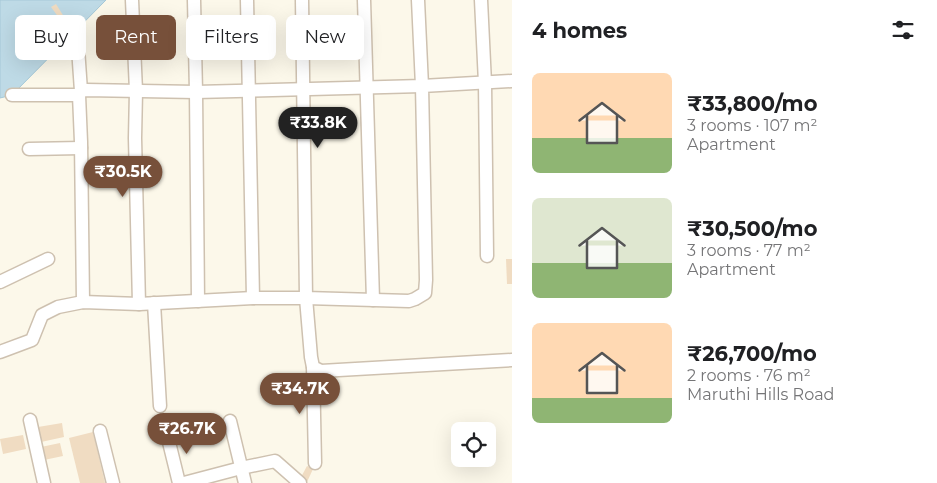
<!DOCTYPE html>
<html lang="en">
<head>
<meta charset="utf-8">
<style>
	:root { --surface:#fff; --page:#f2f2f2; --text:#202124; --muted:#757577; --accent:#77503a }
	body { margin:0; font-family:Montserrat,sans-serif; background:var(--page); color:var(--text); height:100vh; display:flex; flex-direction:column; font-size:19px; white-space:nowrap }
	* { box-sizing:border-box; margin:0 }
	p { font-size:16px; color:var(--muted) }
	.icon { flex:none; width:28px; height:28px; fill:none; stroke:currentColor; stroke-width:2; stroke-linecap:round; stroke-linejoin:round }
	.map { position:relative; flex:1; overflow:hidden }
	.drawer { display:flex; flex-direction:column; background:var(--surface); width:425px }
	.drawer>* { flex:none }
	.hud { position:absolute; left:15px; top:15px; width:421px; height:45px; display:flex; gap:10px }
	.controls { position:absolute; left:451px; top:422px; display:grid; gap:10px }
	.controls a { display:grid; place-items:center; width:45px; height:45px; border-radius:8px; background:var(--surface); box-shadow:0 5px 20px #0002; font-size:25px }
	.price { position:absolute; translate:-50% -42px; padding:0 11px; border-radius:18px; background:var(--accent); color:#fff; font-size:16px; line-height:32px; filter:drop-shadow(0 1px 2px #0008) }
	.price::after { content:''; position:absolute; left:50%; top:30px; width:15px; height:11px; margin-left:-8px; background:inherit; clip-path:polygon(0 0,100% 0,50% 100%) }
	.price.active { background:#222; color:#fff }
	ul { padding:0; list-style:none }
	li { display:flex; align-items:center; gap:15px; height:125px; padding:0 20px }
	li span { display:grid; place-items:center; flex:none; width:140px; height:100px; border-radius:8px; color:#555 }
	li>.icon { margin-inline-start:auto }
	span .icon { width:60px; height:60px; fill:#fffc; stroke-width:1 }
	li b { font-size:21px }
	h2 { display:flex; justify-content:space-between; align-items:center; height:60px; padding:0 20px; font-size:21px }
	.chip { padding:0 18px; border-radius:8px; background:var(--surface); box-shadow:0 5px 20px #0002; font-size:18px; line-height:45px }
	.chip.active { background:var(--accent); color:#fff }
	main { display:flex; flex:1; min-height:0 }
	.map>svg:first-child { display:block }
	.water { fill:#bedae6; stroke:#a5c8d7 }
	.building { fill:#f0dcc2 }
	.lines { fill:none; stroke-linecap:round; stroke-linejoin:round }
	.minor-casing { stroke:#cec1b0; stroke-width:15 }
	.minor { stroke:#fff; stroke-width:12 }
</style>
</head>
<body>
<main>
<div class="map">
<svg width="512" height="483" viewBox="0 0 512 483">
	<rect width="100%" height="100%" fill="#fcf8ea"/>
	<!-- water -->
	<path class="water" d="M0,0h106l-94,95 -12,3z"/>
	<!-- building -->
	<g class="building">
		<path d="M56,4l10,16 -4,2 -11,-15z"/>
		<path d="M83,24l3,16 -16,2 -2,-16z"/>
		<path d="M506,259h6v25h-5z"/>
		<path d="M62,423l2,14 -23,5 -3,-15z"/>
		<path d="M93,432l12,51h-25l-11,-45z"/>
		<path d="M23,435l3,14 -23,5 -3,-15z"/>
		<path d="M60,443l3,13 -19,4 -3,-13z"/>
		<path d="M307,466l6,3 -6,13 -7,-3z"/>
	</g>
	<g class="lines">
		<!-- minor casing -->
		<g class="minor-casing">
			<g id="minor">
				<path d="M132,0l4,91 -1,47 4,166"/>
				<path d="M194,0l2,92 2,209"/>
				<path d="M247,0l6,298"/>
				<path d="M302,0l4,298 103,3 6,-2 10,-6 1,-13 -4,-194 90,-5"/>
				<path d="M364,0l9,300"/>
				<path d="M481,0l4,83 2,173"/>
				<path d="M78,48l3,43"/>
				<path d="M12,95h67"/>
				<path d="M29,149l52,-1"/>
				<path d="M0,282l48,-23"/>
				<path d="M83,302l-2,-160 -2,-47 2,-4 5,-1 110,2 226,-6 -4,-86"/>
				<path d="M154,303l6,103"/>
				<path d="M0,352l32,-12 10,-25 16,-8 25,-5 56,2 114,-6h53l5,59 2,10 8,4 191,-11"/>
				<path d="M313,367l2,96"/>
				<path d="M30,420l14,63"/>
				<path d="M230,421l15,62"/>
				<path d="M100,431l13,52"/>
				<path d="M167,434l12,49"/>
				<path d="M184,483l57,-15 34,-7 25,22"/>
			</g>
		</g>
		<!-- minor -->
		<use href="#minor" class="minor"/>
	</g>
</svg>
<div class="controls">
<a><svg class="icon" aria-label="locate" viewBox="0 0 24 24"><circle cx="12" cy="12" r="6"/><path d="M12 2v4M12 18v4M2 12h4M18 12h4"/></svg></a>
</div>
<b class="price active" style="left:318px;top:149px">₹33.8K</b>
<b class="price" style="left:123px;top:198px">₹30.5K</b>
<b class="price" style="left:300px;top:415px">₹34.7K</b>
<b class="price" style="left:187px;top:455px">₹26.7K</b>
<div class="hud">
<a class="chip">Buy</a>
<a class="chip active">Rent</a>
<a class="chip">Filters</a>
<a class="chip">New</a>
</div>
</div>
<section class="drawer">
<h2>4 homes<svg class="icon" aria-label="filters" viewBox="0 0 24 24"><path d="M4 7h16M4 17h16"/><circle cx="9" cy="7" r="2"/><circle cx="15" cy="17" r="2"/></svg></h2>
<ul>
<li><span style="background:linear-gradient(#ffd9b3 65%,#8fb573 0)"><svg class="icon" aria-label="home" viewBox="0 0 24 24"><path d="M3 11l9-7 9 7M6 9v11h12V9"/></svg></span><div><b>₹33,800/mo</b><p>3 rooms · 107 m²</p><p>Apartment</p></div></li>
<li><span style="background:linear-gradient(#dfe7d0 65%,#8fb573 0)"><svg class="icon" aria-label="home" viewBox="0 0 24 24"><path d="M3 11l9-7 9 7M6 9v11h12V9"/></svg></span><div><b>₹30,500/mo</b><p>3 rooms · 77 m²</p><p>Apartment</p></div></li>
<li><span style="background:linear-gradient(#ffd9b3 75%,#8fb573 0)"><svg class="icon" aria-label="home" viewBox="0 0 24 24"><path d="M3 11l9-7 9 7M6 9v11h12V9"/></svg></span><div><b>₹26,700/mo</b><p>2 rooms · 76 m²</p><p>Maruthi Hills Road</p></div></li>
</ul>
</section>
</main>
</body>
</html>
